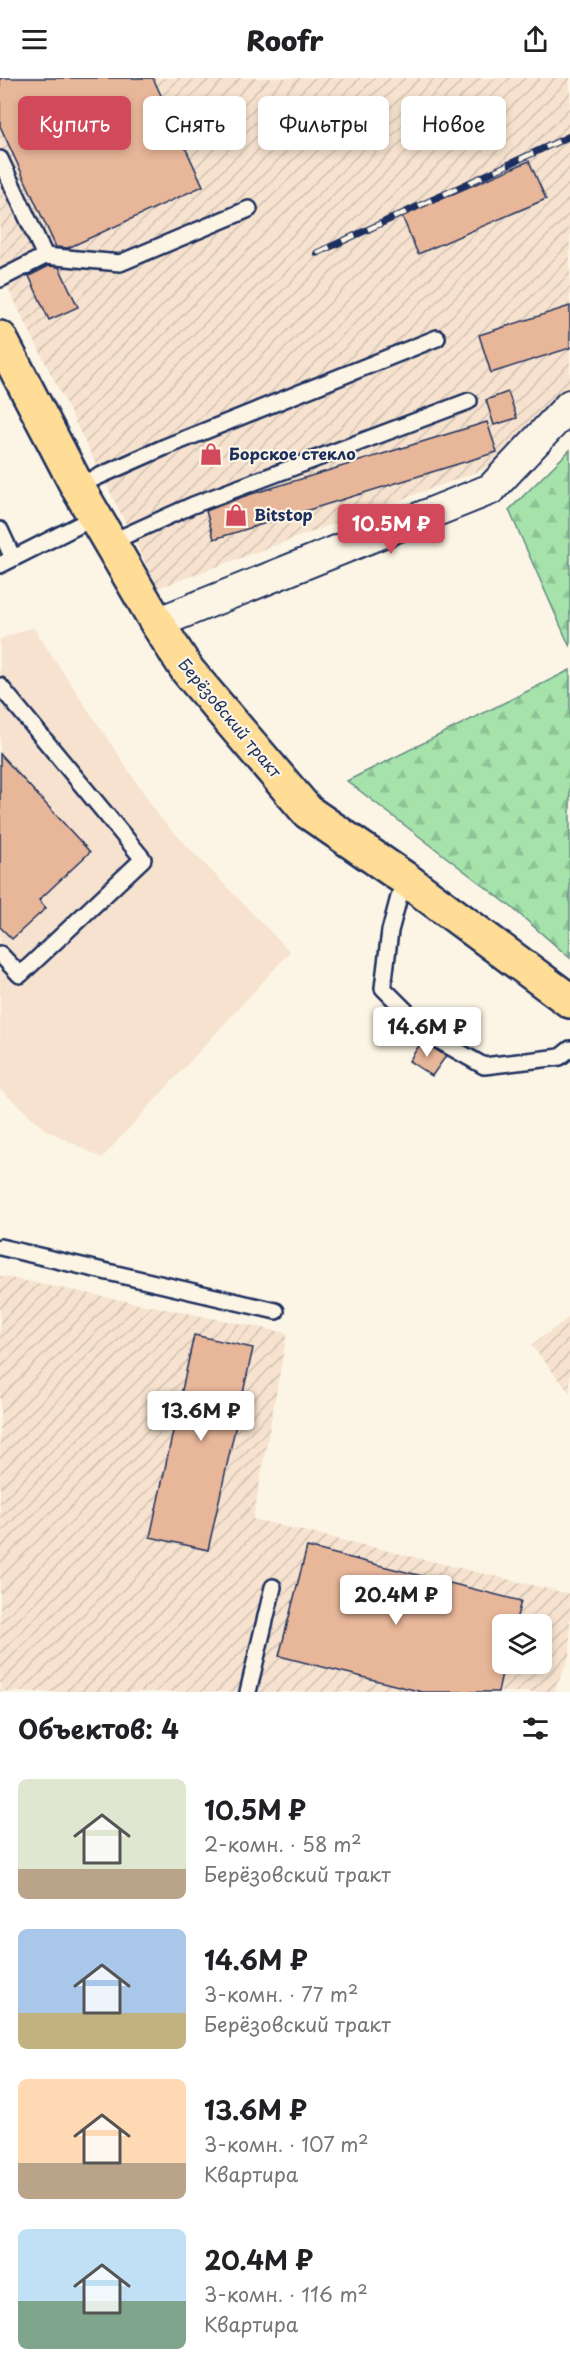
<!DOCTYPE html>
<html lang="ru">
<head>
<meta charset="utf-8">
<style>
	:root { --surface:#fff; --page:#f2f2f2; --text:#202124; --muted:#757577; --accent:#d1495b }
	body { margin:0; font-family:"Playpen Sans",sans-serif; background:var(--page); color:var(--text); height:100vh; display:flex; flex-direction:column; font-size:22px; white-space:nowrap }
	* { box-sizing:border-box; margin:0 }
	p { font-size:20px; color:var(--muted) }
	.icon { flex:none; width:33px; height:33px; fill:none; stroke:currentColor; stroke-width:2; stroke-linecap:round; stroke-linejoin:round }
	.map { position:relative; height:1614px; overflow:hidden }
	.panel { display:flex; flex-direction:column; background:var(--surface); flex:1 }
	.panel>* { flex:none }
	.guide { position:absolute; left:18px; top:18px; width:534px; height:54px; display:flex; gap:12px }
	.tools { position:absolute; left:492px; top:1536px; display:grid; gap:12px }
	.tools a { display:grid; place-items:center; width:60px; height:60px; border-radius:9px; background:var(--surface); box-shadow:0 3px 9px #0003; font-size:30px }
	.price { position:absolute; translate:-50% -51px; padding:0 14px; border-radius:6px; background:#fff; color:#222; font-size:20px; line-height:39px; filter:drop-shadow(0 2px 3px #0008) }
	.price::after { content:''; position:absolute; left:50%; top:36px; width:18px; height:14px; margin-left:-9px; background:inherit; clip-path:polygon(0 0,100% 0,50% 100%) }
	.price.active { background:var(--accent); color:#fff }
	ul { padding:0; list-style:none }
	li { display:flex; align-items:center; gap:18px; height:150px; padding:0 18px }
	li span { display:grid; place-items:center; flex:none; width:168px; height:120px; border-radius:9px; color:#555 }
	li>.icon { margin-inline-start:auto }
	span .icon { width:72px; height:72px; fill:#fffc; stroke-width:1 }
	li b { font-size:26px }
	h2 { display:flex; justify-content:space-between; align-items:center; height:72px; padding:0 18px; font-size:26px }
	.tag { padding:0 21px; border-radius:9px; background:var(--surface); box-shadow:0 3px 9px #0003; font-size:21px; line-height:54px }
	.tag.active { background:var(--accent); color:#fff }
	header { display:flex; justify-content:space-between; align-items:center; height:78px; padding:0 18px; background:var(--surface); font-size:27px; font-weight:800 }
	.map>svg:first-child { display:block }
	.built { fill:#f6e2ce }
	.industrial { fill:url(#industrial-furrows); fill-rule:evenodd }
	.forest { fill:url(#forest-firs); stroke:#608984; stroke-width:1.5 }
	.building { fill:#e8b699; stroke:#1b2f5e; stroke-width:1.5 }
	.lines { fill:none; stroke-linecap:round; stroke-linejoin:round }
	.service-casing { stroke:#1b2f5e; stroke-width:20 }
	.minor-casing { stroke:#1b2f5e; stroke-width:34 }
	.primary-casing { stroke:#1b2f5e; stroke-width:38 }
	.service { stroke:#fcf5e5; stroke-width:15 }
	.minor { stroke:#fcf5e5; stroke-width:30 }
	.primary { stroke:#ffdd96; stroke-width:33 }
	.rail-casing { stroke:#1b2f5e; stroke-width:7 }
	.rail { stroke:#fcf5e5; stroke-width:4.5; stroke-dasharray:14; stroke-linecap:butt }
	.labels { text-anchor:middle; stroke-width:4.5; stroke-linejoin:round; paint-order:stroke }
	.poi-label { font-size:16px; font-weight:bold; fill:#1b2f5e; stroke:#fcf5e5; text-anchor:start }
	.street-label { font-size:16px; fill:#1b2f5e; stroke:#fcf5e5 }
</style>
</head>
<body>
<header><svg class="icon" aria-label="menu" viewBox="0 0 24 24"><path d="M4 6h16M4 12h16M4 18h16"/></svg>Roofr<svg class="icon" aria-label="share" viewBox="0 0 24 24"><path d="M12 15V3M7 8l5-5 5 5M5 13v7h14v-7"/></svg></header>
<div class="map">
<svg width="570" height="1614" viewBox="0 0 570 1614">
	<defs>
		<pattern id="industrial-furrows" width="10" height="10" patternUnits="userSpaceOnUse" patternTransform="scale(1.5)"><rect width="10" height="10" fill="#f6e2ce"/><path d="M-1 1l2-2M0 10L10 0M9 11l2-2" fill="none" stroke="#d2c2b3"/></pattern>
		<pattern id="forest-firs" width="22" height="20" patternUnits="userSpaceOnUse" patternTransform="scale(1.5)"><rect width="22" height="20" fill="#a5e3aa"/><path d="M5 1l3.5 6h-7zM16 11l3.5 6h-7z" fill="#8dc395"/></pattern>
	</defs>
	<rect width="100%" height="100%" fill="#fcf5e5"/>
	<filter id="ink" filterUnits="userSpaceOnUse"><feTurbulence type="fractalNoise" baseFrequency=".0167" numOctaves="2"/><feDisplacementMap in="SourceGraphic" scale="12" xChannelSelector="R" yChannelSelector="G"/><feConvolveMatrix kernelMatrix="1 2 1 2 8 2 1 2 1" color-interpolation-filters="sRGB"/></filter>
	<g filter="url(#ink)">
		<!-- built -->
		<path class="built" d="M33,549l128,192 129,133 -188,206 -57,-29 -45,-40v-450z"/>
		<!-- industrial -->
		<g class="industrial">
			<path d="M0,0h570v308l-74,79 -338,123 -158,-316z"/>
			<path d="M0,1198l287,57 -34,186 317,75v61l-16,37h-554zM502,1546h40v40h-40z"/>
			<path d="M570,1239v76l-39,-48z"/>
		</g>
		<!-- forest -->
		<g class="forest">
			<path d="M570,372v197l-61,-137z"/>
			<path d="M570,592v288l-60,-52 -163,-125z"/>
		</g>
		<!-- building -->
		<g class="building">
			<path d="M0,0h153l50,108 -135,62 -12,-1 -56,-121z"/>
			<path d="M529,83l17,38 -128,55 -16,-38z"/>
			<path d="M49,188l10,1 19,40 -29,13 -20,-44z"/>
			<path d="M570,228v42l-79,25 -12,-38z"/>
			<path d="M508,314l9,26 -23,7 -8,-25z"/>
			<path d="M487,344l10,30 -283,87 -8,-28 36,-14z"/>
			<path d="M0,676l90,98 -51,48 7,8 -34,31 -12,-12z"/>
			<path d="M442,933l23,15 -8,13 -24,-14z"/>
			<path d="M422,963l24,15 -14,20 -23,-15z"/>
			<path d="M194,1257l59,13 -45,202 -58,-13z"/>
			<path d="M307,1469l214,54 -6,23h-13v49l-4,19h-76l-143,-36z"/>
		</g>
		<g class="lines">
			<!-- service casing -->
			<g class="service-casing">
				<g id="service">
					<path d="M0,81l45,97 -45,23"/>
					<path d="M45,178l75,7 129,-54"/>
					<path d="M77,408l88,-39 272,-109"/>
					<path d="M0,452l13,28"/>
					<path d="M109,465l84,-38 276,-104"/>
					<path d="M0,487l95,-48"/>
					<path d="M0,608l143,173 -123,116 -20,-21"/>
					<path d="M404,800l-14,53 -7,57 48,48 53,30 76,-9 10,-8"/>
					<path d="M0,1169l276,64"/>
					<path d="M248,1614l25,-105"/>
				</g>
			</g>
			<!-- minor casing -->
			<g class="minor-casing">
				<path id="minor" d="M157,545l334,-134 79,-84"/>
			</g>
			<!-- primary casing -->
			<g class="primary-casing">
				<path id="primary" d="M0,260l77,148 80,137 31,48 120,141 96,66 166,123"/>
			</g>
			<!-- service -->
			<use href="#service" class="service"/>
			<!-- minor -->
			<use href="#minor" class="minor"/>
			<!-- primary -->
			<use href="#primary" class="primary"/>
			<!-- rail casing -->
			<g class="rail-casing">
				<path id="rail" d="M317,175l253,-117"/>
			</g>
			<!-- rail -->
			<use href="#rail" class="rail"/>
		</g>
	</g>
	<!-- icons -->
	<defs>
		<g id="shop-bare" transform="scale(1.8)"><path d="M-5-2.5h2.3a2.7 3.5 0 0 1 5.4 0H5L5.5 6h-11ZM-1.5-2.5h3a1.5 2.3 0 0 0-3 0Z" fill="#d1495b" stroke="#fcf5e5" stroke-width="2.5" paint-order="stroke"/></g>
	</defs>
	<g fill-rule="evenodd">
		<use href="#shop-bare" x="211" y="376"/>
		<use href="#shop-bare" x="236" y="437"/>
	</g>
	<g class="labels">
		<!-- poi labels -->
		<g class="poi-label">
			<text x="229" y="382">Борское стекло</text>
			<text x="254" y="443">Bitstop</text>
		</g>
		<!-- street labels -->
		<g class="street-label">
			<text transform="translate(230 640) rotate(50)" y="6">Берёзовский тракт</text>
		</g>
	</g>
</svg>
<div class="tools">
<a><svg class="icon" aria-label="layers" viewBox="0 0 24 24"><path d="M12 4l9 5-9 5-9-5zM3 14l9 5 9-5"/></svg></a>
</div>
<b class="price active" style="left:391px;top:477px">10.5M ₽</b>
<b class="price" style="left:427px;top:980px">14.6M ₽</b>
<b class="price" style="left:201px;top:1364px">13.6M ₽</b>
<b class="price" style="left:396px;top:1548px">20.4M ₽</b>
<div class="guide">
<a class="tag active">Купить</a>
<a class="tag">Снять</a>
<a class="tag">Фильтры</a>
<a class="tag">Новое</a>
</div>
</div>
<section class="panel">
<h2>Объектов: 4<svg class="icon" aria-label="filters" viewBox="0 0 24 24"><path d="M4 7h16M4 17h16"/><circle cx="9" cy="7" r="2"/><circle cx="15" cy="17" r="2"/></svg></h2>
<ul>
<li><span style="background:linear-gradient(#dfe7d0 75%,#b9a48a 0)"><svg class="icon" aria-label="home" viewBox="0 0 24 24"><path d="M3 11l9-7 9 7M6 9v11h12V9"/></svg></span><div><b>10.5M ₽</b><p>2-комн. · 58 m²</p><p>Берёзовский тракт</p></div></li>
<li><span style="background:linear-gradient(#a9c7e8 70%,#c2b280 0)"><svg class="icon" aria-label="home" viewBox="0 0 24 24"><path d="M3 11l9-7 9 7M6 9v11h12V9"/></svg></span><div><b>14.6M ₽</b><p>3-комн. · 77 m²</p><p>Берёзовский тракт</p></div></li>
<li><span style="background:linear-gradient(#ffd9b3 70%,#b9a48a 0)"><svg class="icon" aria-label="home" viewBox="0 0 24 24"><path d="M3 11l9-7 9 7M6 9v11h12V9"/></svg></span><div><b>13.6M ₽</b><p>3-комн. · 107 m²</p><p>Квартира</p></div></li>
<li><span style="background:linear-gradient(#bfe0f5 60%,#7fa58c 0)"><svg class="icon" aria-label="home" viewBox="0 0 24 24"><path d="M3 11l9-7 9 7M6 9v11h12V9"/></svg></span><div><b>20.4M ₽</b><p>3-комн. · 116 m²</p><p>Квартира</p></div></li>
</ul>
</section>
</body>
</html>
